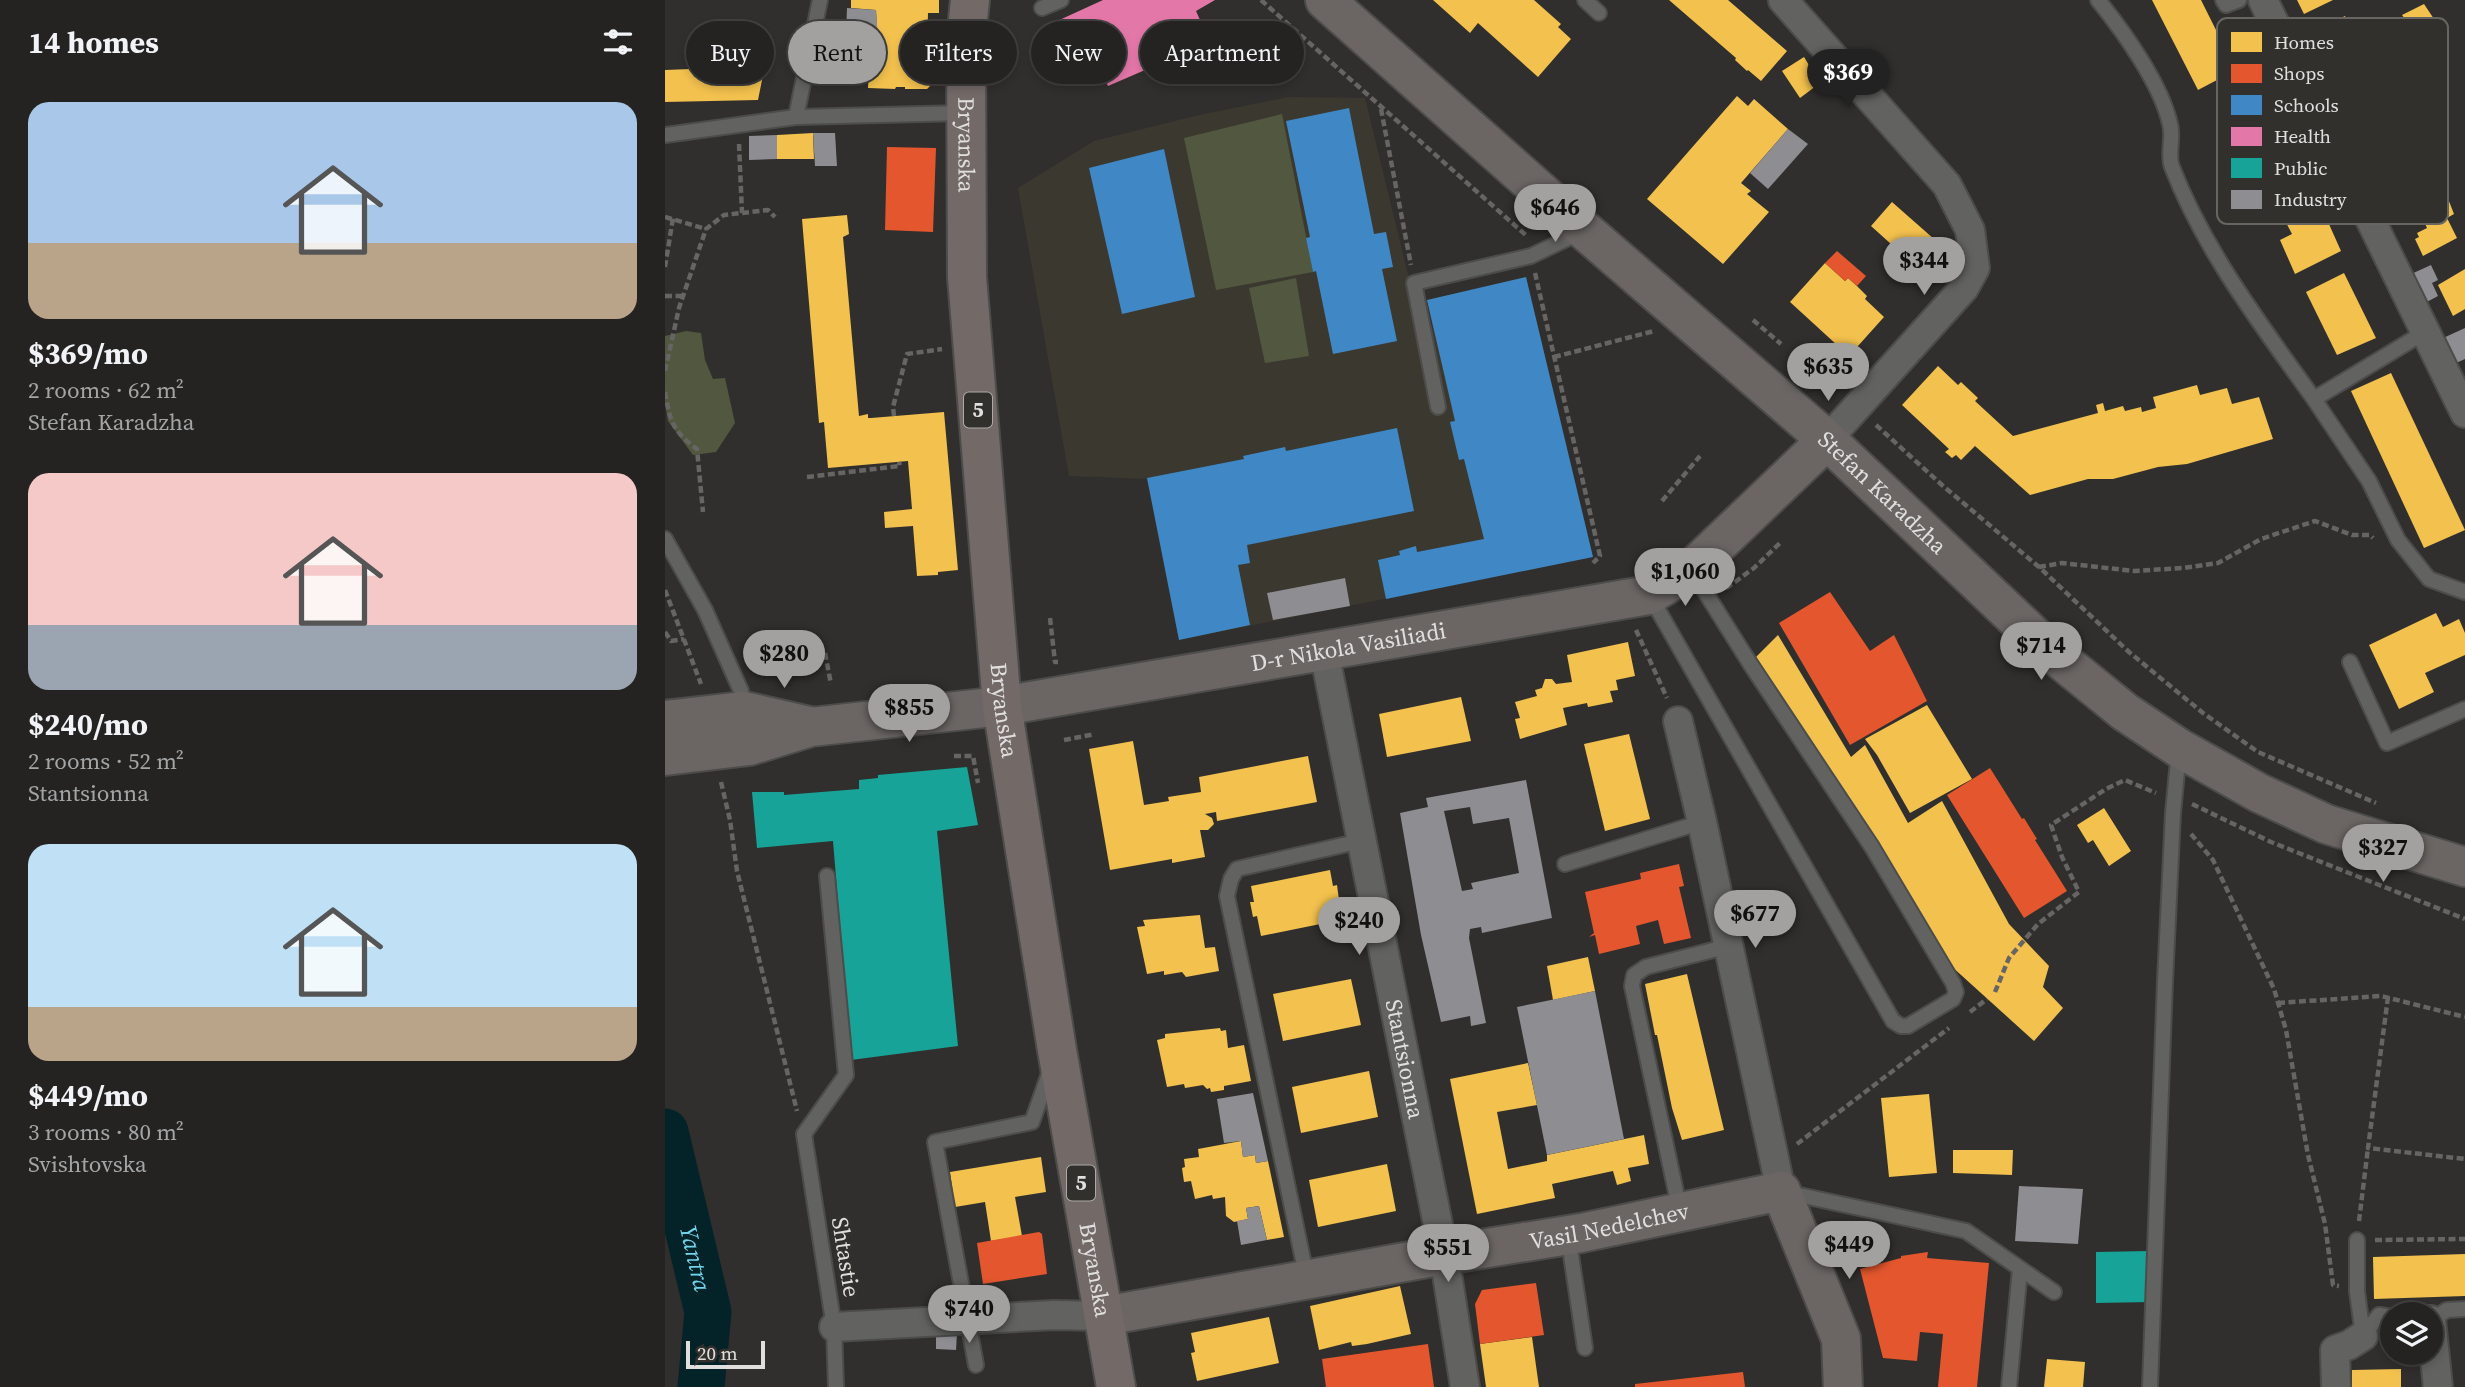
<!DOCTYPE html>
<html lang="en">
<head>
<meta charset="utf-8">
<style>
	:root { --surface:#242322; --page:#302f2f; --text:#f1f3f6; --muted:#a3a4a5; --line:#414040; --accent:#a2a19f }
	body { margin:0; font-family:"Source Serif 4",serif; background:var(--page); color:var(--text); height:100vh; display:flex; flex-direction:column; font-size:26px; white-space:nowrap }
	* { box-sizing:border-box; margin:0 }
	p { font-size:23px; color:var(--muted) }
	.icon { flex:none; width:38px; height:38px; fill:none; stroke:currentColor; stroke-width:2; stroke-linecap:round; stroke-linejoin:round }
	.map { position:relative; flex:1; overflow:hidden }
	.drawer { display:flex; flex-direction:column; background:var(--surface); width:665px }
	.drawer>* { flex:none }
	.banner { position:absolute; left:21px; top:21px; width:665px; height:63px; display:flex; gap:14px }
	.fabs { position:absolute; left:1715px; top:1302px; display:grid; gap:14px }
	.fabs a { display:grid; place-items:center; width:63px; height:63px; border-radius:50%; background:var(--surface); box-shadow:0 4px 10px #0003,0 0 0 2px var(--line); font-size:35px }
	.scale { position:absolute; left:21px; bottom:18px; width:79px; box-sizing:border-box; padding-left:7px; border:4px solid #e0dfdd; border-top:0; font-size:19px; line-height:24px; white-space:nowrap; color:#e0dfdd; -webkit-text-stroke:5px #31302c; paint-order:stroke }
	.price { position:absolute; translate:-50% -60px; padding:0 16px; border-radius:24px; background:var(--accent); color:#111; font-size:23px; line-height:46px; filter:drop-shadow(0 2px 4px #0008) }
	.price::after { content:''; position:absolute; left:50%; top:42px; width:21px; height:16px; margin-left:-10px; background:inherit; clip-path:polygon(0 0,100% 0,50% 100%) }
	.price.active { background:#222; color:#fff }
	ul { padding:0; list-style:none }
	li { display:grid; align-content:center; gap:14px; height:371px; padding:0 28px }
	li span { display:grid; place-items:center; height:217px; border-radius:21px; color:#555 }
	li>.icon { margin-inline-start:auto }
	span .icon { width:126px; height:126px; fill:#fffc; stroke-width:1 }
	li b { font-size:30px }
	h2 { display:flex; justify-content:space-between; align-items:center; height:84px; padding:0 28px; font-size:30px }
	.chip { padding:0 24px; border-radius:32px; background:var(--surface); box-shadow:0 4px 10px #0003,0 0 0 2px var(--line); font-size:24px; line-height:63px }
	.chip.active { background:var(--accent); color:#111 }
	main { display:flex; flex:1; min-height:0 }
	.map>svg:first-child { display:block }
	.built { fill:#3b3830 }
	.green { fill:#52573f }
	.homes { fill:#f2c14e }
	.shops { fill:#e4572e }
	.schools { fill:#3f88c5 }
	.health { fill:#e377a8 }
	.public { fill:#17a398 }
	.industry { fill:#8d8d92; fill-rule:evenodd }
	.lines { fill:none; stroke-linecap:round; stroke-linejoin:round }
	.river { stroke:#042328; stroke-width:47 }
	.lane-casing { stroke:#4c4c4a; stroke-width:18 }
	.street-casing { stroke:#4c4c4a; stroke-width:32 }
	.secondary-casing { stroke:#4c4c4a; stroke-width:42 }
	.primary-casing { stroke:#4c4c4a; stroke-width:42 }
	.path { stroke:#666564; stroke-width:4.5; stroke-dasharray:7 3.5; stroke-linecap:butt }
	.lane { stroke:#626260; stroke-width:14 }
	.street { stroke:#626260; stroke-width:28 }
	.secondary { stroke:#6b6664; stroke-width:38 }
	.primary { stroke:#736a68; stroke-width:38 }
	.labels { text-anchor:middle; stroke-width:7; stroke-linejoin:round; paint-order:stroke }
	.shield { fill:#31302c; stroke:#acaaa8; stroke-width:2 }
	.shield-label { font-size:21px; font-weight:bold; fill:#e0dfdd }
	.street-label { font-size:23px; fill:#e0dfdd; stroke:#31302c }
	.water-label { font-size:24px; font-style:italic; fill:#71d3e9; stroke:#31302c }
	.key { fill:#31302c; stroke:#666561; stroke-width:2 }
	.key-label { font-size:19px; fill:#e0dfdd }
</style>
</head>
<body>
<main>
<section class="drawer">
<h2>14 homes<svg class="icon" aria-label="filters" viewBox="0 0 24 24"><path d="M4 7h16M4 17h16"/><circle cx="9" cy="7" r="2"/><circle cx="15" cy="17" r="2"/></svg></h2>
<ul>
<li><span style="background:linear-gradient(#a9c7e8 65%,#b9a48a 0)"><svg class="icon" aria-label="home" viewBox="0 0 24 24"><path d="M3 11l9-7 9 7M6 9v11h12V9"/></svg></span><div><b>$369/mo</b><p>2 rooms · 62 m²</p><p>Stefan Karadzha</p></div></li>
<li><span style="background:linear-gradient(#f6c9c9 70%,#9aa5b1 0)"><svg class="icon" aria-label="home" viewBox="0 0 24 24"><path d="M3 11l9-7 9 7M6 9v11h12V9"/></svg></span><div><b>$240/mo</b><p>2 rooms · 52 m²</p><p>Stantsionna</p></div></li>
<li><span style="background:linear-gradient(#bfe0f5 75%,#b9a48a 0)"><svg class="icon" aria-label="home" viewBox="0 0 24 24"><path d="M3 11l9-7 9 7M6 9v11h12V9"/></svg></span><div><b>$449/mo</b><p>3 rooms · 80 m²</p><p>Svishtovska</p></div></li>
</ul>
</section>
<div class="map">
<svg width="1800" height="1387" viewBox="0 0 1800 1387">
	<rect width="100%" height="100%" fill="#302f2d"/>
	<!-- built -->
	<path class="built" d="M623,97l77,1 56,230 11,-3 -5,-25 99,-23 67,280 -414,83 -32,-161 -78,-3 -51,-288 76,-47 105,-26z"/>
	<!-- green -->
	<g class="green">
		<path d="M617,114l31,158 -97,18 -32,-152z"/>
		<path d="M631,278l13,78 -44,7 -16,-75z"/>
		<path d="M21,331l15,2 4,27 8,19 12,-1 10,45 -19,29 -23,3 -25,-34 -3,-18v-67z"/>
	</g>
	<!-- homes -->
	<g class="homes">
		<path d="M186,0h88v13h-11l-1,44h6l-1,27 -5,5h-22v-2h-9l-1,2 -27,-1 1,-22h10l-3,-56 -25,-2z"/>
		<path d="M768,0h101l27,24 -3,3 13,12 -33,38 -60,-54 -8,10z"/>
		<path d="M1004,0h59l59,51 -26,30 -13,-11 -1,1 -12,-11 1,-2z"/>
		<path d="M1487,0h49l35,70 -38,20z"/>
		<path d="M1632,0h36l-29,14z"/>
		<path d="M1759,4l16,24 -29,18 3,4 -14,10 -8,-12 9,-6 -7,-16 11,-7 -3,-4z"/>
		<path d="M1680,16l2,5 4,-2 22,38 -39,20 -22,-45z"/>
		<path d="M1139,57l16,26 -20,15 -18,-27z"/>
		<path d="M67,59l34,1 -8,40 -93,2v-32l51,-2 1,18 15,-1z"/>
		<path d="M1072,96l11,10 6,-7 34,30 -47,54 10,8 -4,3 22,18 -46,52 -76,-65z"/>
		<path d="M148,133l1,26h-37v-24z"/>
		<path d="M1780,191l9,23 -7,4 10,20 -34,18 -8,-17 4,-2 -2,-4 10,-5 -4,-9 11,-5 -7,-14z"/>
		<path d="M1639,192l4,7 8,-4 25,56 -46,23 -15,-34 12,-6 -15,-29z"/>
		<path d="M1227,202l42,37 -22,24 -41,-37z"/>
		<path d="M182,215l2,19 -6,3 16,179 9,-2v4h3l73,-6 14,158 -20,2v3l-21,1 -4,-50 -28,2 -1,-16 28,-3 -4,-48 -80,7 -4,-46 -5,1 -17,-204z"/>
		<path d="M1160,263l20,18 3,-3 9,8 10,10 -2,3 19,18 -35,39 -59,-54z"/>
		<path d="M1800,269v40l-12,7 -15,-31z"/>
		<path d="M1679,273l32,65 -39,17 -31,-63z"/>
		<path d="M1273,366l20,19 3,-3 17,16 -3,3 38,35 85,-23 -2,-8 7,-2 2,8 18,-5 2,5 16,-4 1,5 14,-4 -3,-11 44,-12 3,10 27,-7 5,16 27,-7 14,42 -86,25 -29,3 -45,12h-25l-58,16 -55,-49 -14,14 -5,-5 -4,3 -7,-6 4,-3 -47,-44z"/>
		<path d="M1726,373l74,157 -41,18 -73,-157z"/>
		<path d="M1771,613l7,14 16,-8 6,14v22l-40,18 9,19 -35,17 -30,-64z"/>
		<path d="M1113,635l73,122 14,-12 43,78 34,-22 67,123 40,42 -6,21 20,21 -29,33 -84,-76 -194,-308z"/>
		<path d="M963,642l7,34 -19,4 2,10 -8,1 3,11 -25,5 -1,-4 -24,5 4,17 -47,14 -5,-20 5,-1 -5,-16 22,-6 -2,-6 7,-2 3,-9h7l4,5 16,-2 -5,-27z"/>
		<path d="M796,697l10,44 -84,16 -8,-43z"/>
		<path d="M1262,705l45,74 -62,34 -33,-58 -12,-16z"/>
		<path d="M964,734l21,85 -45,12 -21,-87z"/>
		<path d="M468,741l11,64 25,-4 -1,-4 33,-5 -2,-15 109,-21 9,46 -100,19 -1,-9 -11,2 7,4 2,6 -6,6h-8l5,27 -33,6v-4l-62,11 -21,-121z"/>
		<path d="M1439,808l27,43 -22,15 -16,-26 -5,3 -11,-18z"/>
		<path d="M665,870l3,16 4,-1 2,15h-3l4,20 -79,16 -4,-20 -4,1 -3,-15h4l-3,-16z"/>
		<path d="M535,915l5,33 10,-1 4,24 -33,6 -4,-5 -18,3v-4l-17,3 -10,-47 8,-1 -2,-6z"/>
		<path d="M923,957l7,34 -42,9 -6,-34z"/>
		<path d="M1022,974l37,156 -42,10 -10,-32 -15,-73h-2l-10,-51z"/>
		<path d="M686,979l10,46 -78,16 -10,-47z"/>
		<path d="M555,1028l1,3 5,-1 2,18 16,-3 7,36 -27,5v4l-13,2 -1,-4 -3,1 -4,-4 -18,3 -1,-4 -17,3 -10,-47 8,-2v-4z"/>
		<path d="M863,1063l9,42 -40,7 11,57 39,-8v-6l97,-20 5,29 -21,4 3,13 -14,4 -4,-14 -61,13 3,14 -78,16 -27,-135z"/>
		<path d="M704,1071l9,46 -77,16 -9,-46z"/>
		<path d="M1264,1094l8,79 -48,4 -8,-79z"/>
		<path d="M576,1141l2,16 12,-2 1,8 12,-2 16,76 -17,3 -8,-34 -13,2 2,11 -14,3 -8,-6 -1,-19 -12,2 -1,-4 -17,4 -4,-18 -7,1 -2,-14 3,-1 -1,-8 15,-2 -1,-8z"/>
		<path d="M1288,1150h60l-1,25 -59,-2z"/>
		<path d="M376,1157l5,35 -31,5 7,39 -31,5 -6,-39 -30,5 -5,-35z"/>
		<path d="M722,1164l9,47 -78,16 -9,-47z"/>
		<path d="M1800,1254v42l-91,3 -1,-42z"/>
		<path d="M735,1286l11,48 -44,10 -15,2 -1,-4 -32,8 -9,-44z"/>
		<path d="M604,1317l10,46 -82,18 -6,-28 4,-1 -4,-19z"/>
		<path d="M867,1337l7,50h-53l-6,-43z"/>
		<path d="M1382,1359l38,3 -2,25h-39z"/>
		<path d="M1736,1369v18h-54l5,-2v-15z"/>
	</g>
	<!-- shops -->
	<g class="shops">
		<path d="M222,147l49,1 -3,84 -48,-2z"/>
		<path d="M1172,251l29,25 -9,10 -9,-8 -3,3 -20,-18z"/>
		<path d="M1165,592l40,59 24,-16 33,66 -77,44 -71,-122z"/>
		<path d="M1325,768l32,51 2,-1 13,21 -2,1 32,51 -43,27 -77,-123z"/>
		<path d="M1014,864l5,22 -5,1 12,51 -27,6 -6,-24 -22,6 4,18 -41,10 -4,-19 -6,2 5,-4 -9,-41 56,-13 -1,-6z"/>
		<path d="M374,1232l3,2 5,40 -64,10 -6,-41z"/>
		<path d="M1263,1252l-1,6 62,5 -12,124h-39l5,-53 -23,-2 -3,29 -34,-3 -23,-89 41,-11v-2z"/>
		<path d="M871,1283l8,52 -64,9 -5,-40 7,-14z"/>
		<path d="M763,1344l6,43h-108l-4,-28z"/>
		<path d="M1078,1372l2,15h-110v-3z"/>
	</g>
	<!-- schools -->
	<g class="schools">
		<path d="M684,108l25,126 12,-2 7,35 -11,2 15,72 -64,13 -17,-83 -3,1 -7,-34 4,-1 -24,-116z"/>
		<path d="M499,149l31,148 -73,17 -33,-146z"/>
		<path d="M861,277l67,280 -207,42 -8,-39 22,-5 -1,-4 17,-5 1,6 67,-13 -20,-80 -5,1 -9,-38 5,-1 -28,-121z"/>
		<path d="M732,428l17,83 -167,34 3,18 -12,2 12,60 -71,15 -32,-162 97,-19 -1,-3 42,-9 1,4z"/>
	</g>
	<!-- health -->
	<path class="health" d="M438,0h112l-19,11 14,31 -102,44 -15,-32 -16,8 -11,1 -12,-7 -7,-12 1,-13 7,-9z"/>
	<!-- public -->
	<g class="public">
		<path d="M302,767l11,58 -41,6 21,215 -107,14 -18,-219 -76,7 -5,-56h32v3l75,-6v-9l19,-2v-3z"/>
		<path d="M1485,1251l1,51 -55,1v-51z"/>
	</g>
	<!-- industry -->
	<g class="industry">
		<path d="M182,8l29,2 2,28 -32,-3z"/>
		<path d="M428,54l5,13 -12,5 -6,-12z"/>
		<path d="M1123,129l20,15 -40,45 -18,-16z"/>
		<path d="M148,133h22l2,33h-22z"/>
		<path d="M112,135v24l-28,1v-24z"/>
		<path d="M1766,265l7,15 -6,3 6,13 -15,8 -14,-29z"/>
		<path d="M1800,328v31l-11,5 -13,-25z"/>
		<path d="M680,578l5,28 -77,14 -6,-27z"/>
		<path d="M861,780l26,138 -70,15 -1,-6 -11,2 -1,9 17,85 -15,3 -1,-10 -29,6 -20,-87 -21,-122 28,-6 -2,-9zM805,807l3,17 36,-6 10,55 -48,10 2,6 -11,2 -18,-80z"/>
		<path d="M930,991l29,148 -77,16 -30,-148z"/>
		<path d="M588,1093l15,68 -12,2 -1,-8 -12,2 -2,-16 -17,2 -7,-44z"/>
		<path d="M1354,1186l64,3 -5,55 -63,-3z"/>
		<path d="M594,1206l8,34 -26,5 -4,-24 11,-2 -2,-11z"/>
		<path d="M271,1332l21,1 -1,17 -20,-1z"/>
	</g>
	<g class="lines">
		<!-- river -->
		<path class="river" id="s1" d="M0,1132l43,180 -7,75"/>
		<!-- lane casing -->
		<g class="lane-casing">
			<g id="lane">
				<path d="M920,0l14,13"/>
				<path d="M1433,0c26,32 63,84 72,124 4,14 -3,30 2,43 33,85 90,159 142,232"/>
				<path d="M1558,0l3,5 13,-5"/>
				<path d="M377,8l19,-8"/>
				<path d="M131,117l24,-117"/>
				<path d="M0,135l131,-18 168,-4"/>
				<path d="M1760,332l-111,67 55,82 29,59 31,39 36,13"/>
				<path d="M773,407l-24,-124 117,-27 52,-25"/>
				<path d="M0,539l40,71 36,81 3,19"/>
				<path d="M985,596l243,425 8,5h7l45,-27 3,-7 -3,-9 -81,-136 -121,-182 -59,-94"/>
				<path d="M1685,662l37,81 78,-34"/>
				<path d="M900,864l137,-42"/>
				<path d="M162,876l19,199 -42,59 30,193 2,60"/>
				<path d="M1120,1192l181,39 88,61"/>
				<path d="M1015,1211l-48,-225 2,-11 12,-8 83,-21"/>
				<path d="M903,1235l17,113"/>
				<path d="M1692,1240v51l6,45 16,-21 13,2"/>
				<path d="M642,1279l-80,-383 4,-17 6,-10 124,-28"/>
				<path d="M1766,1320l16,-10 18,-1"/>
				<path d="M311,1365l-41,-223 97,-20 18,-51"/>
				<path d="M1344,1387l11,-118"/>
				<path d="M1485,1387l15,-406 8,-168 6,-63"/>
			</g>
		</g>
		<!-- street casing -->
		<g class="street-casing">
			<g id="street">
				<path d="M1118,0l164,185 23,45 5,38 -11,20 -137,152"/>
				<path d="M1598,0l202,413"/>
				<path id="s2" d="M659,651l120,604 21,132"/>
				<path d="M1013,721l24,101 79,369"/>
				<path d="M1766,1320l7,67"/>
				<path d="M169,1327l220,-12 50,1"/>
				<path d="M1671,1387l-1,-37 14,-5 14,-9"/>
			</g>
		</g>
		<!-- secondary casing -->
		<g class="secondary-casing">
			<g id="secondary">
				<path id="s3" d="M660,0l259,230 243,210 223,211 75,61 54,36 80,45 67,31 139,43"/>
				<path d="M0,720l79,-9 65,15"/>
				<path id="s4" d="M0,756l84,-10 62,-19 191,-21 647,-111 42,-25 136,-130"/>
				<path id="s5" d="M439,1316l340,-61 137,-22 200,-42 60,148 2,48"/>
			</g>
		</g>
		<!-- primary casing -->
		<g class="primary-casing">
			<g id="primary">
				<path id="s6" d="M305,0l-4,39 1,238 35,429 55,344 59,337"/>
			</g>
		</g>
		<!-- path -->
		<g class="path">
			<path d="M596,0l267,237"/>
			<path d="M716,109l30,156"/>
			<path d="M74,144l3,69"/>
			<path d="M0,217l41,12"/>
			<path d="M0,267l8,-49"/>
			<path d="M870,273l65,283 -7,7"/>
			<path d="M0,296h18"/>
			<path d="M1088,320l28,24"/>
			<path d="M889,357l100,-26"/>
			<path d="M0,371l14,-63 27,-79 18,-14 44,-5 7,7"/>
			<path d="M0,392c5,28 7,39 32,57l6,63"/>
			<path d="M229,416l-1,-9 14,-53 35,-5"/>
			<path d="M1211,425l66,60 97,82 90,85 74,61 55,39 118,51"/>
			<path d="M142,477l93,-11 -1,-4"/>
			<path d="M997,501l38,-45"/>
			<path d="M1374,567l23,-4 72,8 49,-3 35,-5 43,-24 54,-18 37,14h18l3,3"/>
			<path d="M1064,589l-1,-2 26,-19 27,-26"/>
			<path d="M0,590l36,94"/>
			<path d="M385,618l5,44h3"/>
			<path d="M971,630l31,68"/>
			<path d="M0,632l6,9 13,-2"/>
			<path d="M160,653l6,31"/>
			<path d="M399,740l31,-6"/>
			<path d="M289,756h19l5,27"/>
			<path d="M56,782l9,38 7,51 60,240"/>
			<path d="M1527,804l79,38 194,77"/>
			<path d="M1526,834l22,26 61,129 12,41 22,125 17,69 8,61 6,1"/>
			<path d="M1330,992l14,-34 29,-34 41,-32 -17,-35 -11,-32 55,-36 19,-9 31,13"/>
			<path d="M1723,997l-20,151 97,11"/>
			<path d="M1613,1003l103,-7 84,21"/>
			<path d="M1305,1012l17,-13"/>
			<path d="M1132,1144l152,-116"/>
			<path d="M1694,1221l9,-73"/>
			<path d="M1710,1240l90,-1"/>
		</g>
		<!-- lane -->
		<use href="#lane" class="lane"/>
		<!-- street -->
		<use href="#street" class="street"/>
		<!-- secondary -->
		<use href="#secondary" class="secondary"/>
		<!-- primary -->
		<use href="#primary" class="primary"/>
	</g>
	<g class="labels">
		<!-- shield labels -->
		<g class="shield">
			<rect x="299" y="392.5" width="28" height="35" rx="5"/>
			<rect x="402" y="1165.5" width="28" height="35" rx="5"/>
		</g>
		<g class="shield-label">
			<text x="313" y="417">5</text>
			<text x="416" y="1190">5</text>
		</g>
		<!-- street labels -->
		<g class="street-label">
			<text dy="8" stroke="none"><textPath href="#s6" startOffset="145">Bryanska</textPath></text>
			<text dy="8" stroke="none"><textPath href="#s3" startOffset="744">Stefan Karadzha</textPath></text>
			<text dy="8" stroke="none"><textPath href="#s4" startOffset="693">D-r Nikola Vasiliadi</textPath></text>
			<text dy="8" stroke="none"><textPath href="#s6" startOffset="712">Bryanska</textPath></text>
			<text dy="8" stroke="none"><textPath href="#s2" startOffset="416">Stantsionna</textPath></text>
			<text dy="8" stroke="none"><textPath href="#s5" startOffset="513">Vasil Nedelchev</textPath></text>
			<text transform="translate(181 1257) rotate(81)" y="8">Shtastie</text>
			<text dy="8" stroke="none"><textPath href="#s6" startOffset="1279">Bryanska</textPath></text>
		</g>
		<!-- water labels -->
		<g class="water-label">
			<text dy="8" stroke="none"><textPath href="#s1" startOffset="130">Yantra</textPath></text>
		</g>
	</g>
	<!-- legend -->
	<rect x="1552" y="18" width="231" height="206" rx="10" class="key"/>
	<rect x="1566" y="32" width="31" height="20" fill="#f2c14e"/>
	<rect x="1566" y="64" width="31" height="19" fill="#e4572e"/>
	<rect x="1566" y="95" width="31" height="20" fill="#3f88c5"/>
	<rect x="1566" y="127" width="31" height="19" fill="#e377a8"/>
	<rect x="1566" y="158" width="31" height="20" fill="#17a398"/>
	<rect x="1566" y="190" width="31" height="19" fill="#8d8d92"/>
	<g class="key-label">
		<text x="1609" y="49">Homes</text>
		<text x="1609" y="80">Shops</text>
		<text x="1609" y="112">Schools</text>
		<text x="1609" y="143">Health</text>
		<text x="1609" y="175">Public</text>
		<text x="1609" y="206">Industry</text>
	</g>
</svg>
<div class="fabs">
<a><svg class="icon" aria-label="layers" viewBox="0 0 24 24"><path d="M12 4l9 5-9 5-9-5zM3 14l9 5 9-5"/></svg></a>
</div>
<div class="scale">20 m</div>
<b class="price active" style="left:1183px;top:109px">$369</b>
<b class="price" style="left:890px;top:244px">$646</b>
<b class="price" style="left:1259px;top:297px">$344</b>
<b class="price" style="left:1163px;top:403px">$635</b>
<b class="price" style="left:1020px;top:608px">$1,060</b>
<b class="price" style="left:1376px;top:682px">$714</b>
<b class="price" style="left:119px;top:690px">$280</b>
<b class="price" style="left:244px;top:744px">$855</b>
<b class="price" style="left:1718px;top:884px">$327</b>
<b class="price" style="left:1090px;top:950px">$677</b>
<b class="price" style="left:694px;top:957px">$240</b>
<b class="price" style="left:1184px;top:1281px">$449</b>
<b class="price" style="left:783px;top:1284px">$551</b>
<b class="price" style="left:304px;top:1345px">$740</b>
<div class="banner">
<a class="chip">Buy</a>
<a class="chip active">Rent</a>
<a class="chip">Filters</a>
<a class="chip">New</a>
<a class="chip">Apartment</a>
</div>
</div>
</main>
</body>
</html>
